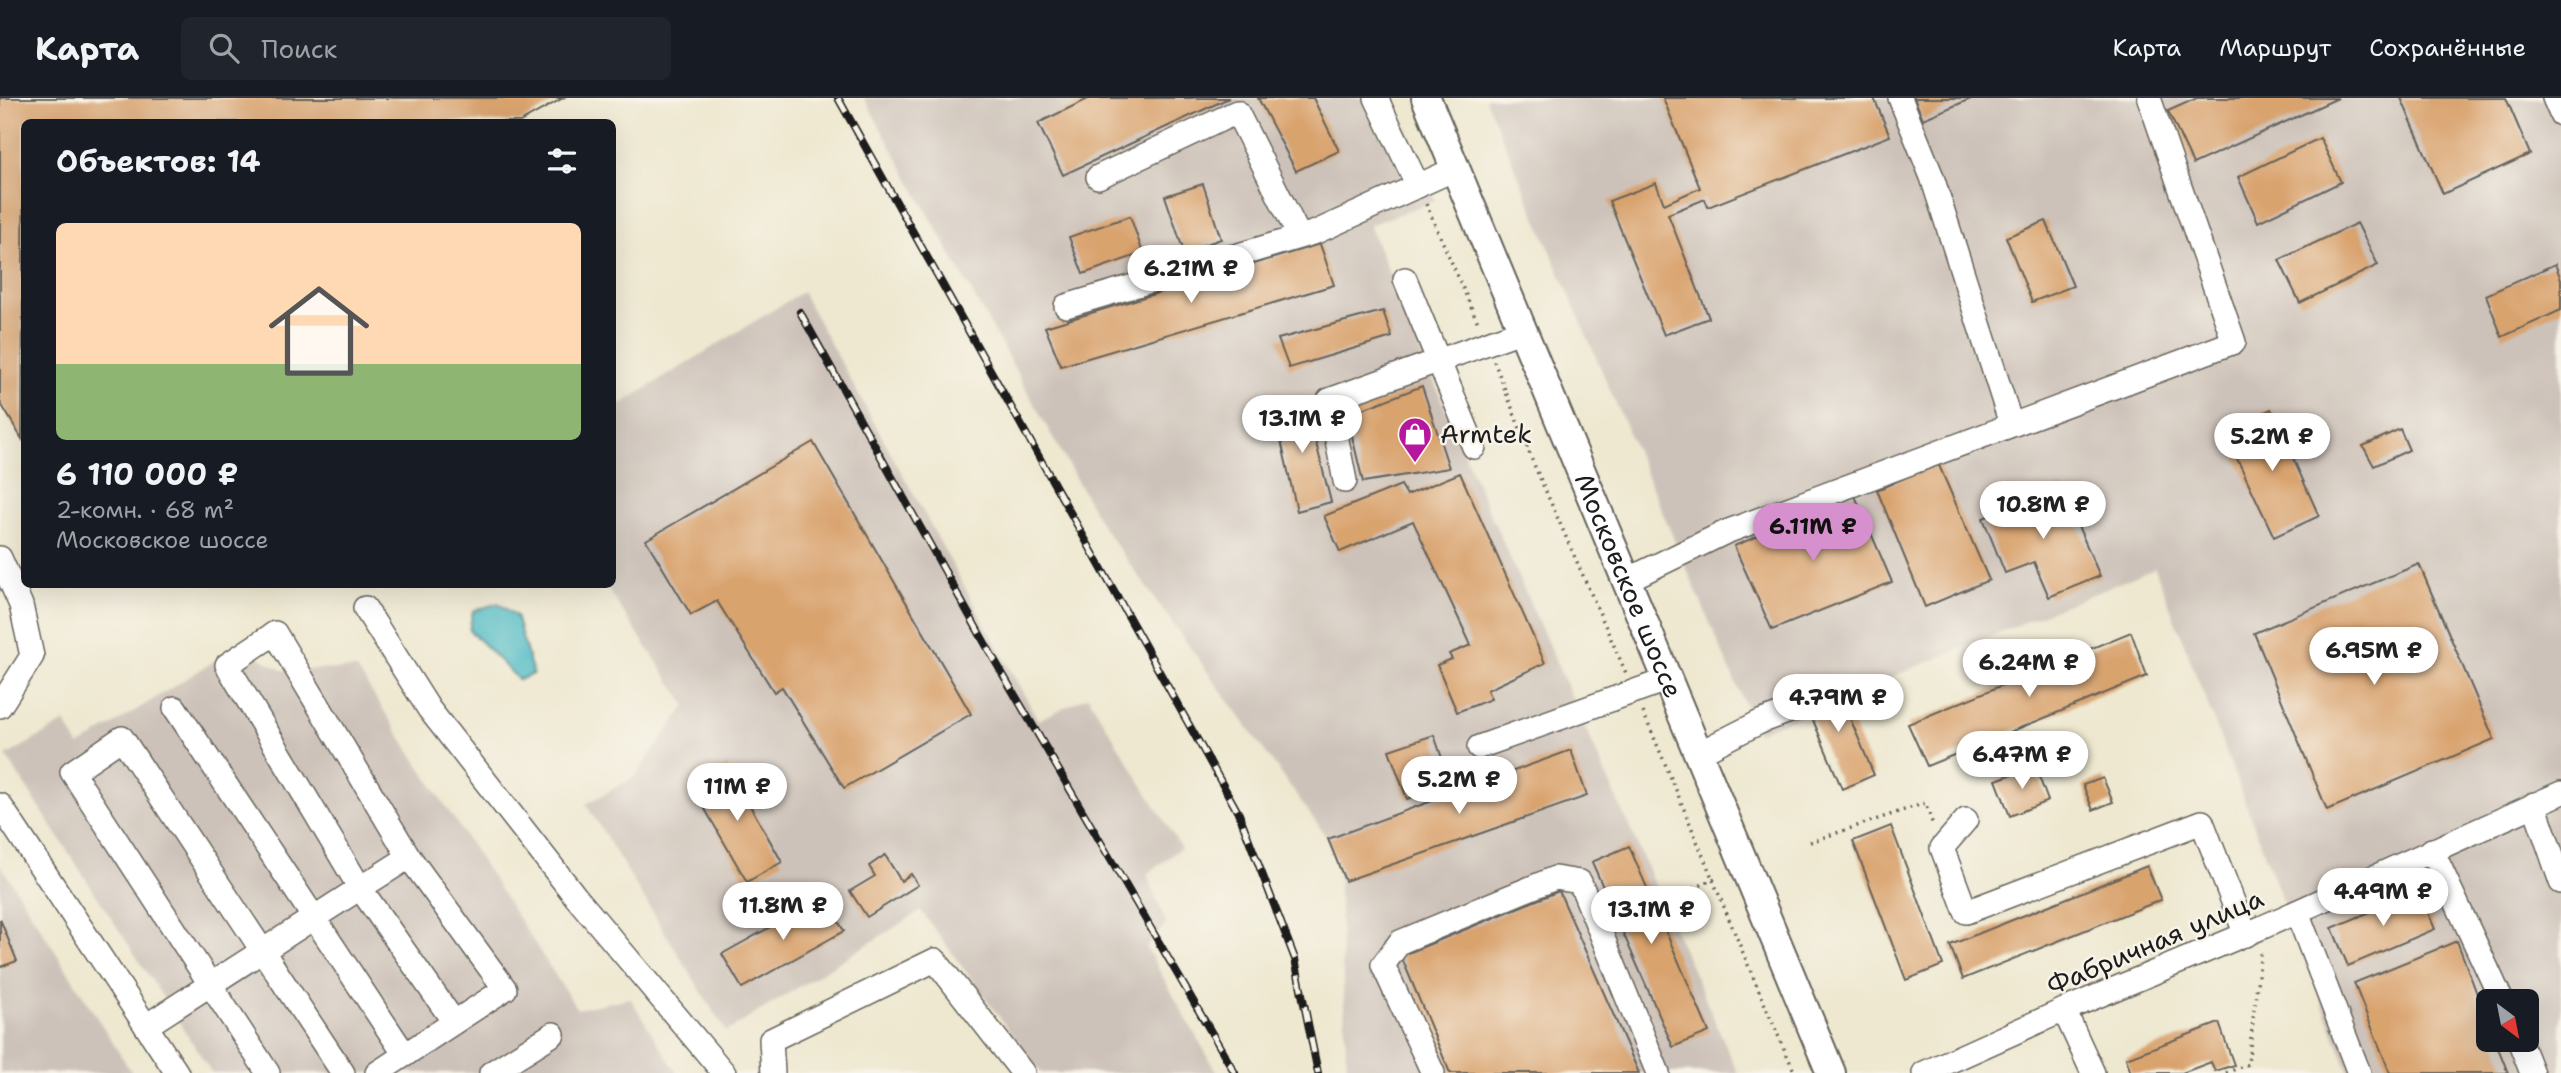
<!DOCTYPE html>
<html lang="ru">
<head>
<meta charset="utf-8">
<style>
	:root { --surface:#171b24; --page:#20242c; --text:#f1f3f6; --muted:#9ea1a6; --line:#363941; --accent:#d690ce }
	body { margin:0; font-family:"Shantell Sans",sans-serif; background:var(--page); color:var(--text); height:100vh; display:flex; flex-direction:column; font-size:26px; white-space:nowrap }
	* { box-sizing:border-box; margin:0 }
	p { font-size:23px; color:var(--muted) }
	.icon { flex:none; width:38px; height:38px; fill:none; stroke:currentColor; stroke-width:2; stroke-linecap:round; stroke-linejoin:round }
	.map { position:relative; flex:1; overflow:hidden }
	.drawer { position:absolute; left:21px; top:21px; width:595px; height:469px; display:flex; flex-direction:column; background:var(--surface); border-radius:10px; box-shadow:0 7px 28px #0002 }
	.drawer>* { flex:none }
	.needle { width:46px; rotate:148deg }
	.fabs { position:absolute; left:2476px; top:891px; display:grid; gap:14px }
	.fabs a { display:grid; place-items:center; width:63px; height:63px; border-radius:10px; background:var(--surface); box-shadow:0 7px 28px #0002; font-size:35px }
	.price { position:absolute; translate:-50% -60px; padding:0 16px; border-radius:24px; background:#fff; color:#222; font-size:23px; line-height:46px; filter:drop-shadow(0 2px 4px #0008) }
	.price::after { content:''; position:absolute; left:50%; top:42px; width:21px; height:16px; margin-left:-10px; background:inherit; clip-path:polygon(0 0,100% 0,50% 100%) }
	.price.selected { background:var(--accent); color:#111 }
	ul { padding:0; list-style:none }
	li { display:grid; align-content:center; gap:14px; height:371px; padding:0 35px }
	li+li { border-top:2px solid var(--line) }
	li span { display:grid; place-items:center; height:217px; border-radius:10px; color:#555 }
	li>.icon { margin-inline-start:auto }
	span .icon { width:126px; height:126px; fill:#fffc; stroke-width:1 }
	li b { font-size:30px }
	h2 { display:flex; justify-content:space-between; align-items:center; height:84px; padding:0 35px; font-size:30px }
	header { display:flex; align-items:center; gap:42px; box-sizing:border-box; height:98px; padding:0 35px; background:var(--surface); border-bottom:2px solid var(--line) }
	header strong { font-size:33px }
	nav { display:flex; gap:38px; margin-inline-start:auto; font-size:24px }
	.search { width:490px; height:63px; background:var(--page); display:flex; align-items:center; gap:18px; box-sizing:border-box; padding:0 24px; border-radius:10px; color:var(--muted); font-size:26px }
	.map>svg:first-child { display:block }
	.industrial { fill:#cdc2b9; fill-rule:evenodd }
	.water { fill:#4cbac5; stroke:#346b70; stroke-width:2 }
	.building { fill:#d9a36e }
	.lines { fill:none; stroke-linecap:round; stroke-linejoin:round }
	.minor-casing { stroke:#66635b; stroke-width:26 }
	.major-casing { stroke:#66635b; stroke-width:32 }
	.path { stroke:#66635b; stroke-width:3.5; stroke-dasharray:2 5; stroke-linecap:butt }
	.minor { stroke:#fff; stroke-width:23 }
	.major { stroke:#fff; stroke-width:28 }
	.rail-casing { stroke:#1c1c1c; stroke-width:8 }
	.rail { stroke:#f7f3e8; stroke-width:5; stroke-dasharray:16; stroke-linecap:butt }
	.labels { text-anchor:middle; stroke-width:5; stroke-linejoin:round; paint-order:stroke }
	.poi-label { font-size:26px; fill:#1c1c1c; stroke:#f7f3e8; text-anchor:start }
	.street-label { font-size:26px; fill:#1c1c1c; stroke:#f7f3e8 }
</style>
</head>
<body>
<header>
<strong>Карта</strong>
<div class="search"><svg class="icon" aria-label="search" viewBox="0 0 24 24"><circle cx="10" cy="10" r="6"/><path d="M15 15l6 6"/></svg>Поиск</div>
<nav><a>Карта</a><a>Маршрут</a><a>Сохранённые</a></nav>
</header>
<div class="map">
<svg width="2561" height="975" viewBox="0 0 2561 975">
	<rect width="100%" height="100%" fill="#f7f3e8"/>
	<filter id="ink" filterUnits="userSpaceOnUse"><feTurbulence type="fractalNoise" baseFrequency=".0143" numOctaves="2"/><feDisplacementMap in="SourceGraphic" scale="14" xChannelSelector="R" yChannelSelector="G"/><feConvolveMatrix kernelMatrix="1 2 1 2 8 2 1 2 1" color-interpolation-filters="sRGB"/></filter>
	<filter id="wash" filterUnits="userSpaceOnUse"><feTurbulence type="fractalNoise" baseFrequency=".00686" numOctaves="4" result="noise"/><feDisplacementMap in="SourceGraphic" scale="28" xChannelSelector="R" yChannelSelector="G"/><feGaussianBlur stdDeviation="1.57" result="paint"/><feColorMatrix in="noise" values="0 0 0 0 0 0 0 0 0 0 0 0 0 0 0 0 0 1.4 0 .05"/><feComposite in="paint" operator="in"/></filter>
	<g filter="url(#wash)">
		<rect width="100%" height="100%" fill="#eee8d0"/>
		<!-- industrial -->
		<g class="industrial">
			<path d="M864,0h531l40,103 -66,24 99,238 270,610h-391l-9,-206 -10,-28 -227,-315z"/>
			<path d="M1485,0h1076v975h-212l-194,-505 -398,165zM2488,903h39v39h-39z"/>
			<path d="M802,194l236,428 50,-24 93,152 -34,26 19,50 -20,23 71,126h-176l-120,-162 -195,121 -140,-228 49,-27 51,-72 -81,-120 7,-1 1,-175z"/>
			<path d="M238,548l44,24 75,-1 220,340 53,-11 47,75h-465l-206,-317 59,-34 14,24z"/>
			<path d="M0,766l132,209h-132z"/>
		</g>
		<!-- water -->
		<path class="water" d="M498,505l18,13 17,58 -14,6 -50,-50 4,-19z"/>
		<g id="blocks">
			<!-- building -->
			<g class="building">
				<path d="M0,0h563l-43,24h-496l-2,317 -22,-37z"/>
				<path d="M1090,0h139l-166,77 -25,-52z"/>
				<path d="M1258,0h55l26,53 -43,20z"/>
				<path d="M1663,0h211l16,38 -182,71 -3,-8 -37,15 41,104 -45,17 -55,-134 47,-18 8,21 36,-16z"/>
				<path d="M1914,0h59l-50,21z"/>
				<path d="M2197,0h141l-145,66 -25,-53z"/>
				<path d="M2401,0h105l24,56 -87,40z"/>
				<path d="M2320,40l21,44 -83,40 -20,-45z"/>
				<path d="M1203,86l18,55 -37,13 -19,-56z"/>
				<path d="M1130,118l13,37 -60,21 -14,-37z"/>
				<path d="M2046,123l27,65 -41,16 -26,-65z"/>
				<path d="M2357,125l21,42 -78,38 -21,-43z"/>
				<path d="M1320,146l14,41 -273,81 -16,-39z"/>
				<path d="M2555,166l6,15v31l-59,27 -16,-42z"/>
				<path d="M1383,213l9,26 -103,31 -11,-29z"/>
				<path d="M1422,288l27,82 -86,14 -16,-67z"/>
				<path d="M1305,302l26,102 -34,9 -24,-106z"/>
				<path d="M2271,311l48,107 -45,21 -50,-106z"/>
				<path d="M2400,331l9,21 -35,16 -11,-20z"/>
				<path d="M813,344l158,272 -127,74 -62,-101 -8,5 -57,-91 -26,14 -45,-75z"/>
				<path d="M1938,365l51,117 -64,27 -48,-117z"/>
				<path d="M1460,375l85,190 -58,27 4,9 -34,13 -20,-47 15,-6 -3,-5 22,-9 -58,-124 -73,31 -16,-36 77,-31 6,10z"/>
				<path d="M2061,389l39,89 -51,21 -15,-35 -29,11 -22,-55z"/>
				<path d="M1855,398l37,86 -120,48 -38,-84z"/>
				<path d="M2419,466l75,175 -167,71 -73,-177z"/>
				<path d="M2131,534l16,44 -220,90 -19,-42z"/>
				<path d="M1834,582l40,95 -32,14 -40,-95z"/>
				<path d="M1434,637l17,49 -44,15 -18,-49z"/>
				<path d="M1571,652l16,46 -242,85 -17,-42z"/>
				<path d="M727,667l55,97 -35,20 -56,-97z"/>
				<path d="M2035,668l13,35 -38,15 -14,-36z"/>
				<path d="M2103,680l10,24 -20,8 -10,-25z"/>
				<path d="M1891,728l52,139 -37,15 -53,-139z"/>
				<path d="M1629,748l80,186 -36,15 -81,-185z"/>
				<path d="M885,757l16,26 10,-7 7,11 -51,32 -17,-26 25,-15 -6,-10z"/>
				<path d="M2147,768l14,34 -198,79 -13,-34z"/>
				<path d="M1559,793l80,182h-189l-49,-117z"/>
				<path d="M2419,793l16,38 -87,37 -16,-38z"/>
				<path d="M824,799l20,34 -102,57 -20,-34z"/>
				<path d="M0,821l17,42 -17,6z"/>
				<path d="M2457,843l31,82v17h7l13,33h-118l-36,-90z"/>
				<path d="M2219,925l15,42 -19,6 -4,-9 -29,11h-51l-5,-15z"/>
			</g>
		</g>
	</g>
	<g filter="url(#ink)">
		<use href="#blocks" fill-opacity="0" stroke="#66635b" stroke-width="2"/>
		<g class="lines">
			<!-- minor casing -->
			<g class="minor-casing">
				<g id="minor">
					<path d="M1376,0l42,88"/>
					<path d="M1900,0l32,79 79,247"/>
					<path d="M2554,0l7,16"/>
					<path d="M1098,79l139,-65 62,124"/>
					<path d="M1405,181l69,168"/>
					<path d="M1066,208l250,-74 139,-63"/>
					<path d="M1345,383l-16,-81 192,-69"/>
					<path d="M0,460l21,47 11,51 -32,50"/>
					<path d="M1625,483l101,-49 508,-190 -85,-244"/>
					<path d="M365,510l64,101 147,188 148,176"/>
					<path d="M175,610l230,347"/>
					<path d="M1479,649l187,-67"/>
					<path d="M1697,656l63,-32 32,-12"/>
					<path d="M2534,706l27,78"/>
					<path d="M0,707l177,268"/>
					<path d="M1966,722l-24,28 24,64 236,-90 44,113"/>
					<path d="M2432,752l70,151"/>
					<path d="M409,759l-49,31 94,134"/>
					<path d="M2297,814l62,161"/>
					<path d="M2064,912l29,63"/>
					<path d="M146,928l214,-138 -133,-223 48,-32 134,224 96,132 -128,84"/>
					<path d="M2519,942l13,33"/>
					<path d="M268,975l-196,-301 50,-34 221,335"/>
					<path d="M491,975l62,-39"/>
					<path d="M773,975l-2,-33 164,-80 88,113"/>
					<path d="M1433,975l-50,-108 17,-23 155,-64 25,4 78,191"/>
					<path d="M1924,975l140,-63 199,-83 298,-134"/>
				</g>
			</g>
			<!-- major casing -->
			<g class="major-casing">
				<g id="major">
					<path id="s1" d="M1426,0l405,975"/>
				</g>
			</g>
			<!-- path -->
			<g class="path">
				<path d="M1426,106l53,121"/>
				<path d="M1494,263l38,99 94,213"/>
				<path d="M1643,614c52,120 98,242 152,361"/>
				<path d="M1810,744l115,-39 8,22"/>
				<path d="M1669,803l46,-23"/>
				<path d="M2226,975l22,-9 13,-114"/>
			</g>
			<!-- minor -->
			<use href="#minor" class="minor"/>
			<!-- major -->
			<use href="#major" class="major"/>
			<!-- rail casing -->
			<g class="rail-casing">
				<g id="rail">
					<path d="M838,0l401,716 56,145 23,114"/>
					<path d="M800,214l191,342 244,419"/>
				</g>
			</g>
			<!-- rail -->
			<use href="#rail" class="rail"/>
		</g>
	</g>
	<!-- icons -->
	<defs>
		<g id="shop-pin" transform="scale(1.75)"><path d="M0 17L-7.5 6A9.5 9.5 0 1 1 7.5 6Z" fill="#b5179e" stroke="#f7f3e8"/><path d="M-5-2.5h2.3a2.7 3.5 0 0 1 5.4 0H5L5.5 6h-11ZM-1.5-2.5h3a1.5 2.3 0 0 0-3 0Z" fill="#fff"/></g>
	</defs>
	<g fill-rule="evenodd">
		<use href="#shop-pin" x="1415" y="336"/>
	</g>
	<g class="labels">
		<!-- poi labels -->
		<g class="poi-label">
			<text x="1440" y="345">Armtek</text>
		</g>
		<!-- street labels -->
		<g class="street-label">
			<text dy="9" stroke="none"><textPath href="#s1" startOffset="528">Московское шоссе</textPath></text>
			<text transform="translate(2155 844) rotate(-23)" y="9">Фабричная улица</text>
		</g>
	</g>
</svg>
<div class="fabs">
<a><svg class="needle" viewBox="-14 -14 28 28"><path d="M0-13l5 13h-10z" fill="#e53935"/><path d="M0 13l5-13h-10z" fill="#9ea1a6"/></svg></a>
</div>
<b class="price" style="left:1191px;top:207px">6.21M ₽</b>
<b class="price" style="left:1302px;top:357px">13.1M ₽</b>
<b class="price" style="left:2272px;top:375px">5.2M ₽</b>
<b class="price" style="left:2043px;top:443px">10.8M ₽</b>
<b class="price selected" style="left:1813px;top:465px">6.11M ₽</b>
<b class="price" style="left:2374px;top:589px">6.95M ₽</b>
<b class="price" style="left:2029px;top:601px">6.24M ₽</b>
<b class="price" style="left:1838px;top:636px">4.79M ₽</b>
<b class="price" style="left:2022px;top:693px">6.47M ₽</b>
<b class="price" style="left:1459px;top:718px">5.2M ₽</b>
<b class="price" style="left:737px;top:725px">11M ₽</b>
<b class="price" style="left:2383px;top:830px">4.49M ₽</b>
<b class="price" style="left:783px;top:844px">11.8M ₽</b>
<b class="price" style="left:1651px;top:848px">13.1M ₽</b>
<section class="drawer">
<h2>Объектов: 14<svg class="icon" aria-label="filters" viewBox="0 0 24 24"><path d="M4 7h16M4 17h16"/><circle cx="9" cy="7" r="2"/><circle cx="15" cy="17" r="2"/></svg></h2>
<ul>
<li><span style="background:linear-gradient(#ffd9b3 65%,#8fb573 0)"><svg class="icon" aria-label="home" viewBox="0 0 24 24"><path d="M3 11l9-7 9 7M6 9v11h12V9"/></svg></span><div><b>6 110 000 ₽</b><p>2-комн. · 68 m²</p><p>Московское шоссе</p></div></li>
</ul>
</section>
</div>
</body>
</html>
